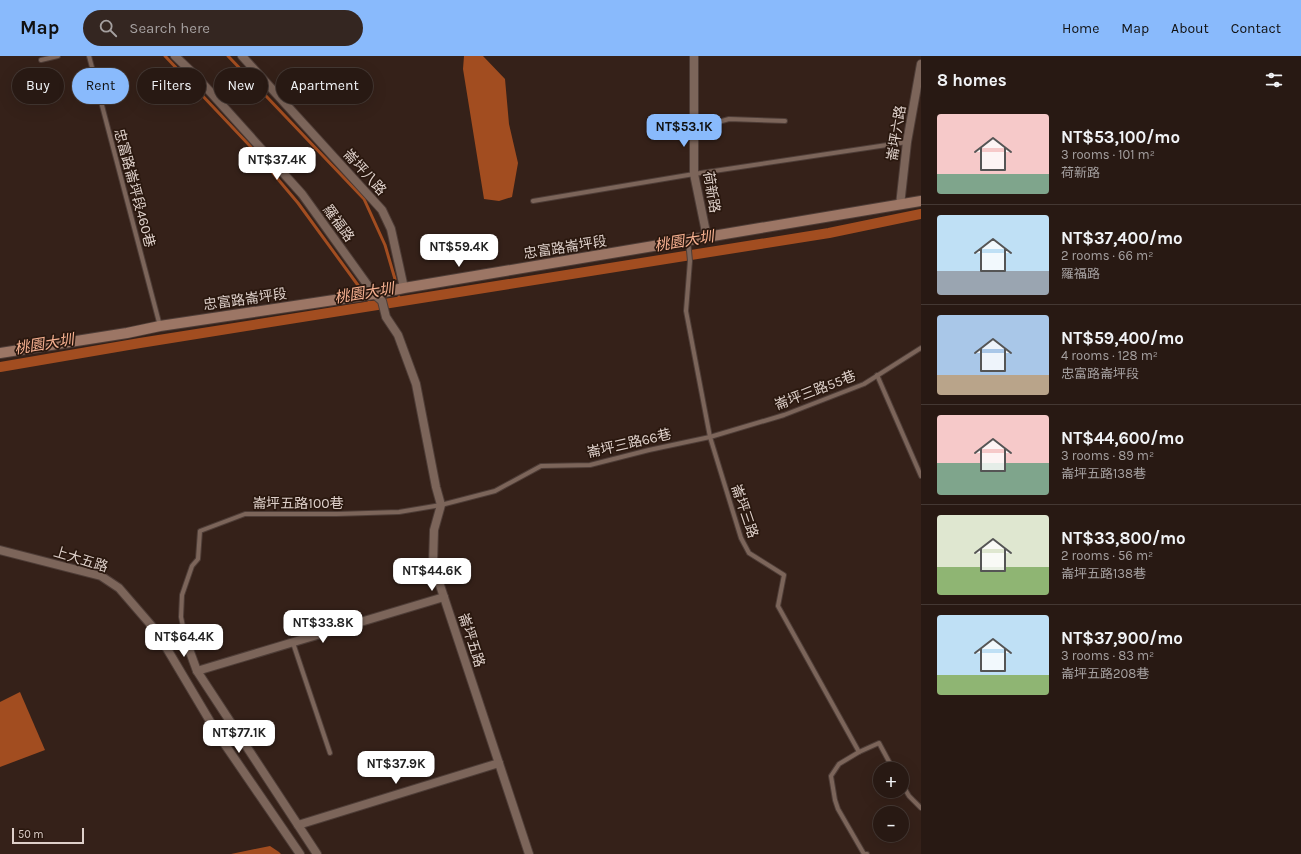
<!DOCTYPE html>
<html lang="en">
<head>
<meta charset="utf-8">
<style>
	:root { --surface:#281913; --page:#342621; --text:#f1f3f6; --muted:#a5a0a0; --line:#443833; --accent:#89bafc }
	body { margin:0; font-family:Karla,"Noto Sans TC",sans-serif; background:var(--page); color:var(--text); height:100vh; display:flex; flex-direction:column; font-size:15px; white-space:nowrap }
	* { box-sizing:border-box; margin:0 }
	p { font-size:13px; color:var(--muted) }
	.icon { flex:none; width:22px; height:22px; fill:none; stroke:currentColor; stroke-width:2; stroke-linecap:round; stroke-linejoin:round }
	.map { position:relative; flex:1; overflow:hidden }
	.side { display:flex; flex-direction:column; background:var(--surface); width:380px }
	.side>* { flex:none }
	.top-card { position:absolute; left:12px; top:12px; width:380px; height:36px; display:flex; gap:8px }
	.fabs { position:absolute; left:873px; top:706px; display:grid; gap:8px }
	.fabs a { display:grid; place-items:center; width:36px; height:36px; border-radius:50%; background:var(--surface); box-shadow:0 4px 16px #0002,0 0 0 1px var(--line); font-size:20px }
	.scale { position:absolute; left:12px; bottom:10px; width:72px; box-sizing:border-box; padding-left:4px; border:2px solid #ded0ca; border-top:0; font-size:11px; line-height:14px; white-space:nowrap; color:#ded0ca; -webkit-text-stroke:3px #2a180f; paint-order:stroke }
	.price { position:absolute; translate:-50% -34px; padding:0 9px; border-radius:8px; background:#fff; color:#222; font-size:13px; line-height:26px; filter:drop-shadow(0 1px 2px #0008) }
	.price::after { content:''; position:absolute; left:50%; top:24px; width:12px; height:9px; margin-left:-6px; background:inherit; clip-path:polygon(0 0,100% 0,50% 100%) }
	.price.selected { background:var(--accent); color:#111 }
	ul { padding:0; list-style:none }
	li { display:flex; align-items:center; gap:12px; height:100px; padding:0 16px }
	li+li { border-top:1px solid var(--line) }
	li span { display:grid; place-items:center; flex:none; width:112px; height:80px; border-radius:4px; color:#555 }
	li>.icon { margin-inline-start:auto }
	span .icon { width:48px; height:48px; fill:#fffc; stroke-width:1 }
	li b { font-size:17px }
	h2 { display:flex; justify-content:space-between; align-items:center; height:48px; padding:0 16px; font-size:17px }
	.chip { padding:0 14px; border-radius:18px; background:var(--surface); box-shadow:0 4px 16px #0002,0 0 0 1px var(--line); font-size:14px; line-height:36px }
	.chip.selected { background:var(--accent); color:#111 }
	header { display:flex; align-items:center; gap:24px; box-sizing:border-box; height:56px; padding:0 20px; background:var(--accent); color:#111 }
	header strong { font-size:19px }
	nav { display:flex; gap:22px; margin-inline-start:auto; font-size:14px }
	.search { width:280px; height:36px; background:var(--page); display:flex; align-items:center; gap:10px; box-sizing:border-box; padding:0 14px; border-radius:22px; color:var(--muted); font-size:15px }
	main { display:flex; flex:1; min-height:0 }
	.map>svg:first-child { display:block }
	.water { fill:#a24d20 }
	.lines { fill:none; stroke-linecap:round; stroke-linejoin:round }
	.stream { stroke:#a24d20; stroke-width:3 }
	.canal { stroke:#a24d20; stroke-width:10 }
	.lane-casing { stroke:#4e3d37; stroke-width:6 }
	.street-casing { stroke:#4e3d37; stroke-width:10 }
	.secondary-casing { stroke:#4e3d37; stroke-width:12 }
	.lane { stroke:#7c655a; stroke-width:4 }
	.street { stroke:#7c655a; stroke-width:8 }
	.secondary { stroke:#9c7665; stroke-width:10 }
	.labels { text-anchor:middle; stroke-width:3.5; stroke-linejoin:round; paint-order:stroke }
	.street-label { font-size:14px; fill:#ded0ca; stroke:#2a180f }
	.water-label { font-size:15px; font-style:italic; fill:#f8b292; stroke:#2a180f }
</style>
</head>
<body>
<header>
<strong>Map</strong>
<div class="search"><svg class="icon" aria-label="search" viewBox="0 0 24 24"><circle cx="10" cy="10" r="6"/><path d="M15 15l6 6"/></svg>Search here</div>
<nav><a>Home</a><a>Map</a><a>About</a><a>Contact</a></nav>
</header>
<main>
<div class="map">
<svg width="921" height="798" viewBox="0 0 921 798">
	<rect width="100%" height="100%" fill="#352119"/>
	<!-- water -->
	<g class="water">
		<path d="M464,0h19l22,23 4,45 9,39 -6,34 -13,4 -15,-2 -21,-130z"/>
		<path d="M20,636l25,58 -45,17v-65z"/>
		<path d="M270,790l9,6 2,2h-50z"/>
	</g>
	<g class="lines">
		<!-- stream -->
		<g class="stream">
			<path d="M165,0l85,90 48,57 62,85"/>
			<path d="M228,0l136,143 21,46 10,34"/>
			<path d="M399,241l1,5"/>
			<path d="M369,246l4,4"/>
		</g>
		<!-- canal -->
		<path class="canal" d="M0,311l140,-24 689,-110 92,-19"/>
		<!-- lane casing -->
		<g class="lane-casing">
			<g id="lane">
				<path d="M89,0l71,270"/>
				<path d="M41,4l17,-4"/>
				<path d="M694,73l35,-10 56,2"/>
				<path d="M533,145l161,-27 213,-32"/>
				<path d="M688,184l2,21 -4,50 24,126 31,101 8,15 35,22 -6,31 81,146 20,-9 14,26"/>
				<path d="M877,319l44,101"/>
				<path d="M186,585l-5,-24 1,-22 10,-29 6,-7 2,-28 45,-17h92l62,-2 42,-7 54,-14 46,-25 49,-1 59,-15 61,-13 74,-22 80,-31 57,-36"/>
				<path d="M293,587l37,110"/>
				<path d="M859,696l-20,12 -8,12 4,24 3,9 26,45h3"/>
				<path d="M902,728l7,12 12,12"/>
			</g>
		</g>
		<!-- street casing -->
		<g class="street-casing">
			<g id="street">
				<path d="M175,0l20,19 107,119 72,100 8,7 4,16 12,18 18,49 20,103 5,18 -7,25 -1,34 96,290"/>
				<path d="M242,0l140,154 9,19 13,59"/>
				<path d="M694,0v118l13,63"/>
				<path d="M900,149l7,-63 14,-78"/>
				<path d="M0,494l101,26 18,12 38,44 60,101 83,121"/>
				<path d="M186,585l11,30 120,183"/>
				<path d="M197,615l247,-74"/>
				<path d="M298,769l201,-62"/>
			</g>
		</g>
		<!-- secondary casing -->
		<g class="secondary-casing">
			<path id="secondary" d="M0,297l127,-20 33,-7 214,-32 30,-6 517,-87"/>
		</g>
		<!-- lane -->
		<use href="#lane" class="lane"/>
		<!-- street -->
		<use href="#street" class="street"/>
		<!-- secondary -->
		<use href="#secondary" class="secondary"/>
	</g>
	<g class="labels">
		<!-- street labels -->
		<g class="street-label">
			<text transform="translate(896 77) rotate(-81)" y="5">崙坪六路</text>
			<text transform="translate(365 116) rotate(48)" y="5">崙坪八路</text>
			<text transform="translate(135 132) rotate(75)" y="5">忠富路崙坪段460巷</text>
			<text transform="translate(712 136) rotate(80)" y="5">荷新路</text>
			<text transform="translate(339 167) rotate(54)" y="5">羅福路</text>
			<text transform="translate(565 191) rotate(-9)" y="5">忠富路崙坪段</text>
			<text transform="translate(245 243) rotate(-8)" y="5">忠富路崙坪段</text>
			<text transform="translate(815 334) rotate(-21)" y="5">崙坪三路55巷</text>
			<text transform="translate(629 387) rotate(-13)" y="5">崙坪三路66巷</text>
			<text x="298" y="452">崙坪五路100巷</text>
			<text transform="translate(745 455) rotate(71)" y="5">崙坪三路</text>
			<text transform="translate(81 503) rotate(17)" y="5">上大五路</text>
			<text transform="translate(472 584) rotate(72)" y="5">崙坪五路</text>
		</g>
		<!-- water labels -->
		<g class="water-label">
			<text transform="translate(684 185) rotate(-9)" y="5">桃園大圳</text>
			<text transform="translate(364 237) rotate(-9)" y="5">桃園大圳</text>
			<text transform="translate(44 288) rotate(-9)" y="5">桃園大圳</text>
		</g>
	</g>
</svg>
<div class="fabs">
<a>+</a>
<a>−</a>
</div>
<div class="scale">50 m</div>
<b class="price selected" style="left:684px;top:92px">NT$53.1K</b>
<b class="price" style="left:277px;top:125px">NT$37.4K</b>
<b class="price" style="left:459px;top:212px">NT$59.4K</b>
<b class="price" style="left:432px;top:536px">NT$44.6K</b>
<b class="price" style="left:323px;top:588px">NT$33.8K</b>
<b class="price" style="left:184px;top:602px">NT$64.4K</b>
<b class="price" style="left:239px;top:698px">NT$77.1K</b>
<b class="price" style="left:396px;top:729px">NT$37.9K</b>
<div class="top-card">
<a class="chip">Buy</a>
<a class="chip selected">Rent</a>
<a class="chip">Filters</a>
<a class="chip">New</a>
<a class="chip">Apartment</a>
</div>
</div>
<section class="side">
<h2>8 homes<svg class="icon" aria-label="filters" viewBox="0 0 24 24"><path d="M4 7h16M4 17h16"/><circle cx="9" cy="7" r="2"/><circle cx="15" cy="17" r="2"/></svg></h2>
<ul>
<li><span style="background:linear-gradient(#f6c9c9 75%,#7fa58c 0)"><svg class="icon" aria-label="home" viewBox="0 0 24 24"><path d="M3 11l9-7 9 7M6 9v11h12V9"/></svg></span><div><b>NT$53,100/mo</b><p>3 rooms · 101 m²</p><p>荷新路</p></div></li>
<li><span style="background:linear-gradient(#bfe0f5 70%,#9aa5b1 0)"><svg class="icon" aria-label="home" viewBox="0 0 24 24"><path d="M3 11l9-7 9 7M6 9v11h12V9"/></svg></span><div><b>NT$37,400/mo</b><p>2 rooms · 66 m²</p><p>羅福路</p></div></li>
<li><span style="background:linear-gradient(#a9c7e8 75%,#b9a48a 0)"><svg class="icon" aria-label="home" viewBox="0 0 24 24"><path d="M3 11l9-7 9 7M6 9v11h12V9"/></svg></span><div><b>NT$59,400/mo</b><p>4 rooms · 128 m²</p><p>忠富路崙坪段</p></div></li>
<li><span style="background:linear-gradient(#f6c9c9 60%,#7fa58c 0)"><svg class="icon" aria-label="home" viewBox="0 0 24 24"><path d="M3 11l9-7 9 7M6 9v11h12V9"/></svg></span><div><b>NT$44,600/mo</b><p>3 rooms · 89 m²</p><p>崙坪五路138巷</p></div></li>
<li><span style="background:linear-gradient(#dfe7d0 65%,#8fb573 0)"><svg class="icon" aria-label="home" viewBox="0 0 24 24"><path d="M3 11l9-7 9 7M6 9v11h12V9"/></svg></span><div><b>NT$33,800/mo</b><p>2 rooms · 56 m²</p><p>崙坪五路138巷</p></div></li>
<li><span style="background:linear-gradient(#bfe0f5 75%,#8fb573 0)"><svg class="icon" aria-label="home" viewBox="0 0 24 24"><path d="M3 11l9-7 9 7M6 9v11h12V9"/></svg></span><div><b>NT$37,900/mo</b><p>3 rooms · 83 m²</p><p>崙坪五路208巷</p></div></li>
</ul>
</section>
</main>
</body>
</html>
